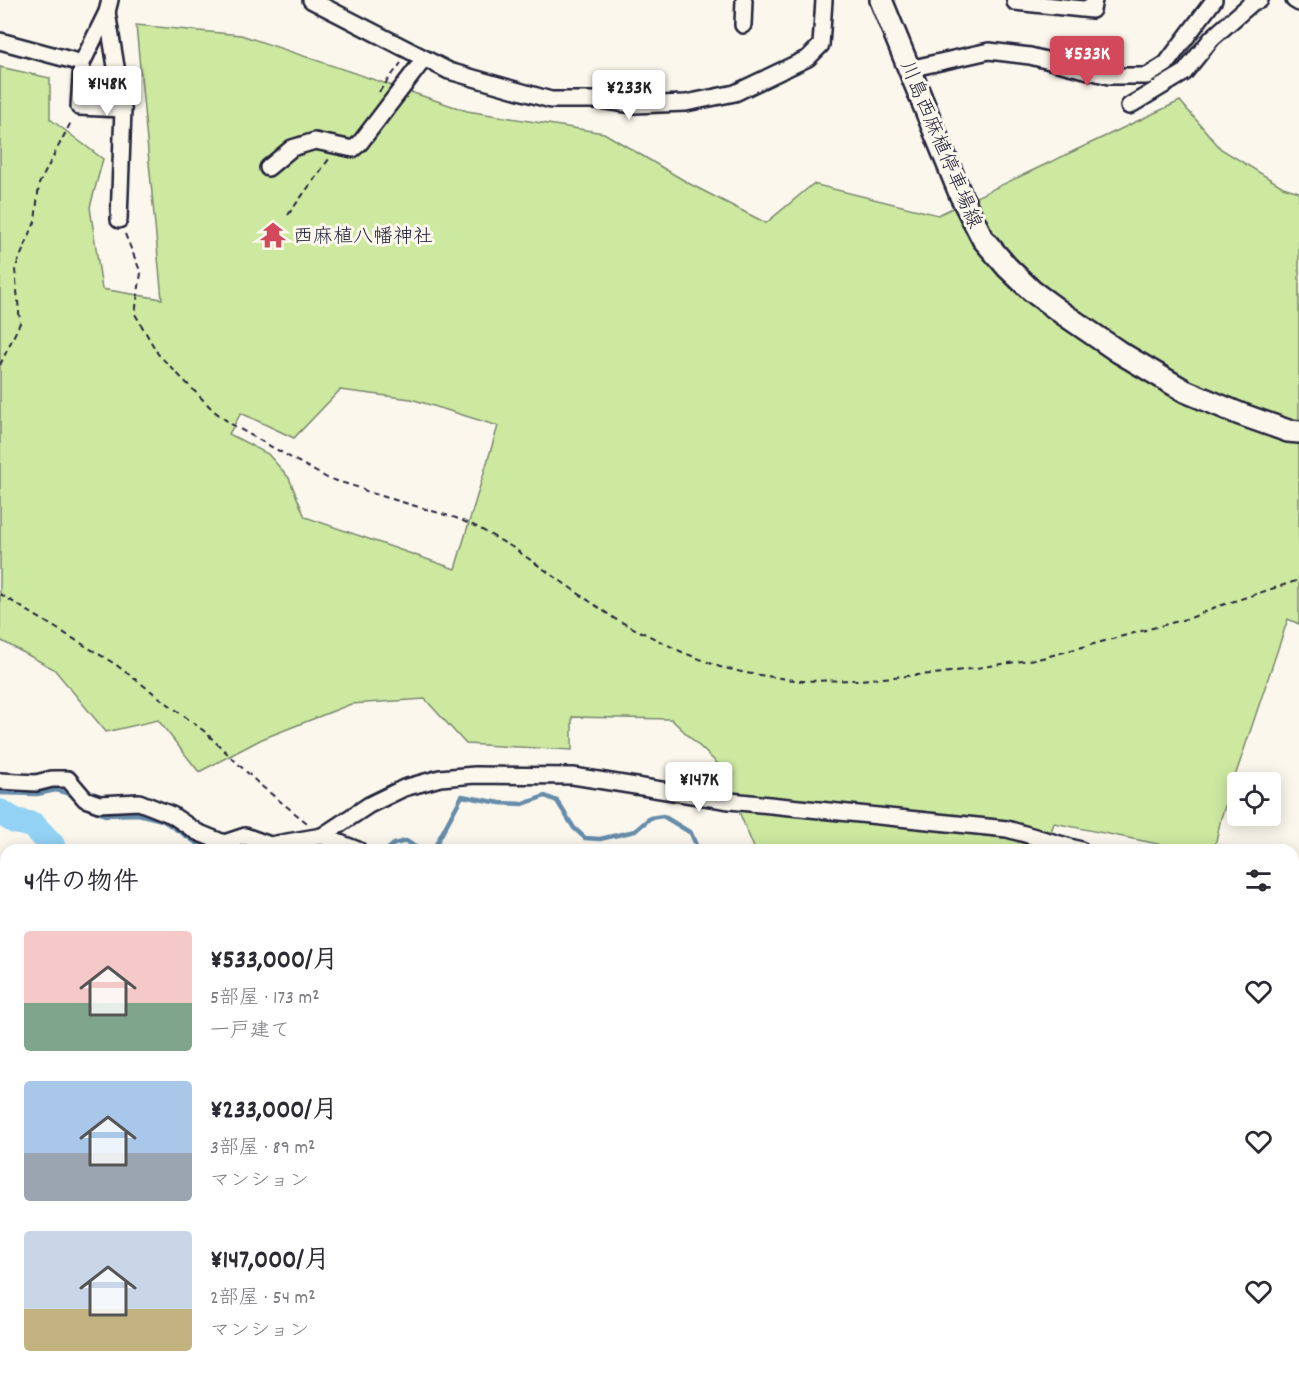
<!DOCTYPE html>
<html lang="ja">
<head>
<meta charset="utf-8">
<style>
	:root { --surface:#fff; --page:#f2f2f3; --text:#2b2b33; --muted:#7c7c81; --accent:#d1495b }
	body { margin:0; font-family:Dekko,"Klee One",sans-serif; background:var(--page); color:var(--text); height:100vh; display:flex; flex-direction:column; font-size:22px; white-space:nowrap }
	* { box-sizing:border-box; margin:0 }
	p { font-size:20px; color:var(--muted) }
	.icon { flex:none; width:33px; height:33px; fill:none; stroke:currentColor; stroke-width:2; stroke-linecap:round; stroke-linejoin:round }
	.map { position:relative; flex:1; overflow:hidden }
	.details { position:absolute; left:0px; top:844px; width:1299px; height:536px; display:flex; flex-direction:column; background:var(--surface); border-radius:18px 18px 0 0; box-shadow:0 3px 15px #0003 }
	.details>* { flex:none }
	.tools { position:absolute; left:1227px; top:772px; display:grid; gap:12px }
	.tools a { display:grid; place-items:center; width:54px; height:54px; border-radius:6px; background:var(--surface); box-shadow:0 3px 15px #0003; font-size:30px }
	.price { position:absolute; translate:-50% -51px; padding:0 14px; border-radius:6px; background:#fff; color:#222; font-size:20px; line-height:39px; filter:drop-shadow(0 2px 3px #0008) }
	.price::after { content:''; position:absolute; left:50%; top:36px; width:18px; height:14px; margin-left:-9px; background:inherit; clip-path:polygon(0 0,100% 0,50% 100%) }
	.price.active { background:var(--accent); color:#fff }
	ul { padding:0; list-style:none }
	li { display:flex; align-items:center; gap:18px; height:150px; padding:0 24px }
	li span { display:grid; place-items:center; flex:none; width:168px; height:120px; border-radius:6px; color:#555 }
	li>.icon { margin-inline-start:auto }
	span .icon { width:72px; height:72px; fill:#fffc; stroke-width:1 }
	li b { font-size:26px }
	h2 { display:flex; justify-content:space-between; align-items:center; height:72px; padding:0 24px; font-size:26px }
	.map>svg:first-child { display:block }
	.green { fill:#cde9a0; stroke:#78866e; stroke-width:1.5; fill-rule:evenodd }
	.lines { fill:none; stroke-linecap:round; stroke-linejoin:round }
	.stream { stroke:#668caa; stroke-width:4.5 }
	.river { stroke:#93d2f4; stroke-width:26 }
	.street-casing { stroke:#22223b; stroke-width:20 }
	.secondary-casing { stroke:#22223b; stroke-width:26 }
	.path { stroke:#22223b; stroke-width:2; stroke-dasharray:6 4.5; stroke-linecap:butt }
	.street { stroke:#fbf7ec; stroke-width:15 }
	.secondary { stroke:#fbf7ec; stroke-width:21 }
	.labels { text-anchor:middle; stroke-width:6; stroke-linejoin:round; paint-order:stroke }
	.street-label { font-size:20px; fill:#22223b; stroke:#fbf7ec }
	.poi-label { font-size:20px; fill:#22223b; stroke:#fbf7ec; text-anchor:start }
</style>
</head>
<body>
<div class="map">
<svg width="1299" height="1379" viewBox="0 0 1299 1379">
	<rect width="100%" height="100%" fill="#fbf7ec"/>
	<filter id="ink" filterUnits="userSpaceOnUse"><feTurbulence type="fractalNoise" baseFrequency=".0167" numOctaves="2"/><feDisplacementMap in="SourceGraphic" scale="12" xChannelSelector="R" yChannelSelector="G"/><feConvolveMatrix kernelMatrix="1 2 1 2 8 2 1 2 1" color-interpolation-filters="sRGB"/></filter>
	<g filter="url(#ink)">
		<!-- green -->
		<g class="green">
			<path d="M136,25l105,10 226,76 137,22 86,51 76,39 47,-39 125,31 242,-114 41,48 62,38 16,5v432l-11,-5 -67,199 -7,32h-48l-8,-6 -104,-21 -9,27h-290l-35,-84 -49,-47 -99,-2v33l-106,-6 -41,-45 -74,5 -89,35 -63,33 -41,-52 -52,12 -52,-63 -54,-29v-573l50,11v41l53,40 -13,48 12,82 60,10zM340,390l71,9 87,27 -43,143 -150,-52 -16,-39 -21,-24 -39,-20 12,-21 53,25z"/>
			<path d="M1299,860v152l-6,-11v-131z"/>
		</g>
		<g class="lines">
			<!-- stream -->
			<g class="stream">
				<path d="M0,793l37,1 19,-4 14,4 15,13 20,8 33,-1 24,6 42,28 13,2"/>
				<path d="M232,850l18,-3 6,3"/>
				<path d="M306,850l27,-3"/>
				<path d="M387,850l7,-6 12,-3 14,9"/>
				<path d="M433,850l29,-54 38,7 23,1 22,-8 12,5 17,27 11,10 15,1 35,-8 15,-13 13,-2 28,17 7,17"/>
				<path d="M1293,1079l6,6"/>
			</g>
			<!-- river -->
			<g class="river">
				<path d="M0,812l15,9 18,4 19,20 1,5"/>
				<path d="M887,1374v5"/>
			</g>
			<!-- street casing -->
			<g class="street-casing">
				<g id="street">
					<path d="M110,0l-3,12 -25,51 -3,44 44,2"/>
					<path d="M311,0l138,71 102,29h49l33,5 53,-2 49,-10 73,-35 13,-13 3,-45"/>
					<path d="M1015,0v2l77,8 2,-10"/>
					<path d="M1294,0l5,3"/>
					<path d="M107,12l16,97 -4,111"/>
					<path d="M743,25l1,-25"/>
					<path d="M0,41l82,22"/>
					<path d="M909,69l80,-18 41,5 79,20h38l19,-12 48,-64"/>
					<path d="M1129,106l55,-33 28,-35 41,-36 7,-2"/>
					<path d="M268,168l24,-20 23,-7 38,8 7,-6 64,-84"/>
					<path d="M0,781l36,2 16,-4h16l17,20 14,5 40,-2 33,13 25,17 27,11 21,-7 25,9 52,-9 47,-31 35,-17 36,-10 35,-3 98,1 157,25 277,28 74,21"/>
					<path d="M322,836l36,14"/>
					<path d="M0,882l6,3"/>
					<path d="M0,996l6,7"/>
					<path d="M1293,1036l6,7"/>
					<path d="M0,1170h6"/>
					<path d="M621,1374l4,5"/>
					<path d="M691,1374l11,5"/>
					<path d="M435,1379l5,-5"/>
					<path d="M1219,1379l1,-5"/>
				</g>
			</g>
			<!-- secondary casing -->
			<g class="secondary-casing">
				<g id="secondary">
					<path d="M881,0l80,196 22,43 24,28 25,24 30,22 57,39 66,39 55,23 48,17 11,1"/>
					<path d="M1293,1107l6,-7"/>
					<path d="M948,1379l4,-5"/>
				</g>
			</g>
			<!-- path -->
			<g class="path">
				<path d="M379,92l22,-29"/>
				<path d="M288,215l41,-56"/>
				<path d="M125,234l16,39 -6,41 23,40 56,57 17,13 96,54 33,10 8,4 88,26 21,9 35,20 103,72 67,33 38,15 26,6 55,8 57,-1 85,-7 99,-15 151,-41 20,-9 86,-28"/>
				<path d="M0,365l20,-42 -5,-54 20,-47 4,-38 33,-64"/>
				<path d="M0,594l115,70 89,67 55,53 48,39"/>
			</g>
			<!-- street -->
			<use href="#street" class="street"/>
			<!-- secondary -->
			<use href="#secondary" class="secondary"/>
		</g>
	</g>
	<!-- icons -->
	<defs>
		<g id="temple-bare" transform="scale(2.07)"><path d="M0-6L5-2H3V0L6.5 2.5H4V6H1.5V3h-3V6H-4V2.5H-6.5L-3 0V-2H-5Z" fill="#d1495b" stroke="#fbf7ec" stroke-width="2.5" paint-order="stroke"/></g>
	</defs>
	<g fill-rule="evenodd">
		<use href="#temple-bare" x="273" y="235"/>
	</g>
	<g class="labels">
		<!-- street labels -->
		<g class="street-label">
			<text transform="translate(942 144) rotate(67)" y="7">川島西麻植停車場線</text>
		</g>
		<!-- poi labels -->
		<g class="poi-label">
			<text x="293" y="242">西麻植八幡神社</text>
		</g>
	</g>
</svg>
<div class="tools">
<a><svg class="icon" aria-label="locate" viewBox="0 0 24 24"><circle cx="12" cy="12" r="6"/><path d="M12 2v4M12 18v4M2 12h4M18 12h4"/></svg></a>
</div>
<b class="price active" style="left:1087px;top:87px">¥533K</b>
<b class="price" style="left:107px;top:117px">¥148K</b>
<b class="price" style="left:629px;top:121px">¥233K</b>
<b class="price" style="left:699px;top:813px">¥147K</b>
<section class="details">
<h2>4件の物件<svg class="icon" aria-label="filters" viewBox="0 0 24 24"><path d="M4 7h16M4 17h16"/><circle cx="9" cy="7" r="2"/><circle cx="15" cy="17" r="2"/></svg></h2>
<ul>
<li><span style="background:linear-gradient(#f6c9c9 60%,#7fa58c 0)"><svg class="icon" aria-label="home" viewBox="0 0 24 24"><path d="M3 11l9-7 9 7M6 9v11h12V9"/></svg></span><div><b>¥533,000/月</b><p>5部屋 · 173 m²</p><p>一戸建て</p></div><svg class="icon" aria-label="heart" viewBox="0 0 24 24"><path d="M12 20l-8-8c-3-5 5-10 8-4 3-6 11-1 8 4z"/></svg></li>
<li><span style="background:linear-gradient(#a9c7e8 60%,#9aa5b1 0)"><svg class="icon" aria-label="home" viewBox="0 0 24 24"><path d="M3 11l9-7 9 7M6 9v11h12V9"/></svg></span><div><b>¥233,000/月</b><p>3部屋 · 89 m²</p><p>マンション</p></div><svg class="icon" aria-label="heart" viewBox="0 0 24 24"><path d="M12 20l-8-8c-3-5 5-10 8-4 3-6 11-1 8 4z"/></svg></li>
<li><span style="background:linear-gradient(#c9d6e8 65%,#c2b280 0)"><svg class="icon" aria-label="home" viewBox="0 0 24 24"><path d="M3 11l9-7 9 7M6 9v11h12V9"/></svg></span><div><b>¥147,000/月</b><p>2部屋 · 54 m²</p><p>マンション</p></div><svg class="icon" aria-label="heart" viewBox="0 0 24 24"><path d="M12 20l-8-8c-3-5 5-10 8-4 3-6 11-1 8 4z"/></svg></li>
</ul>
</section>
</div>
</body>
</html>
